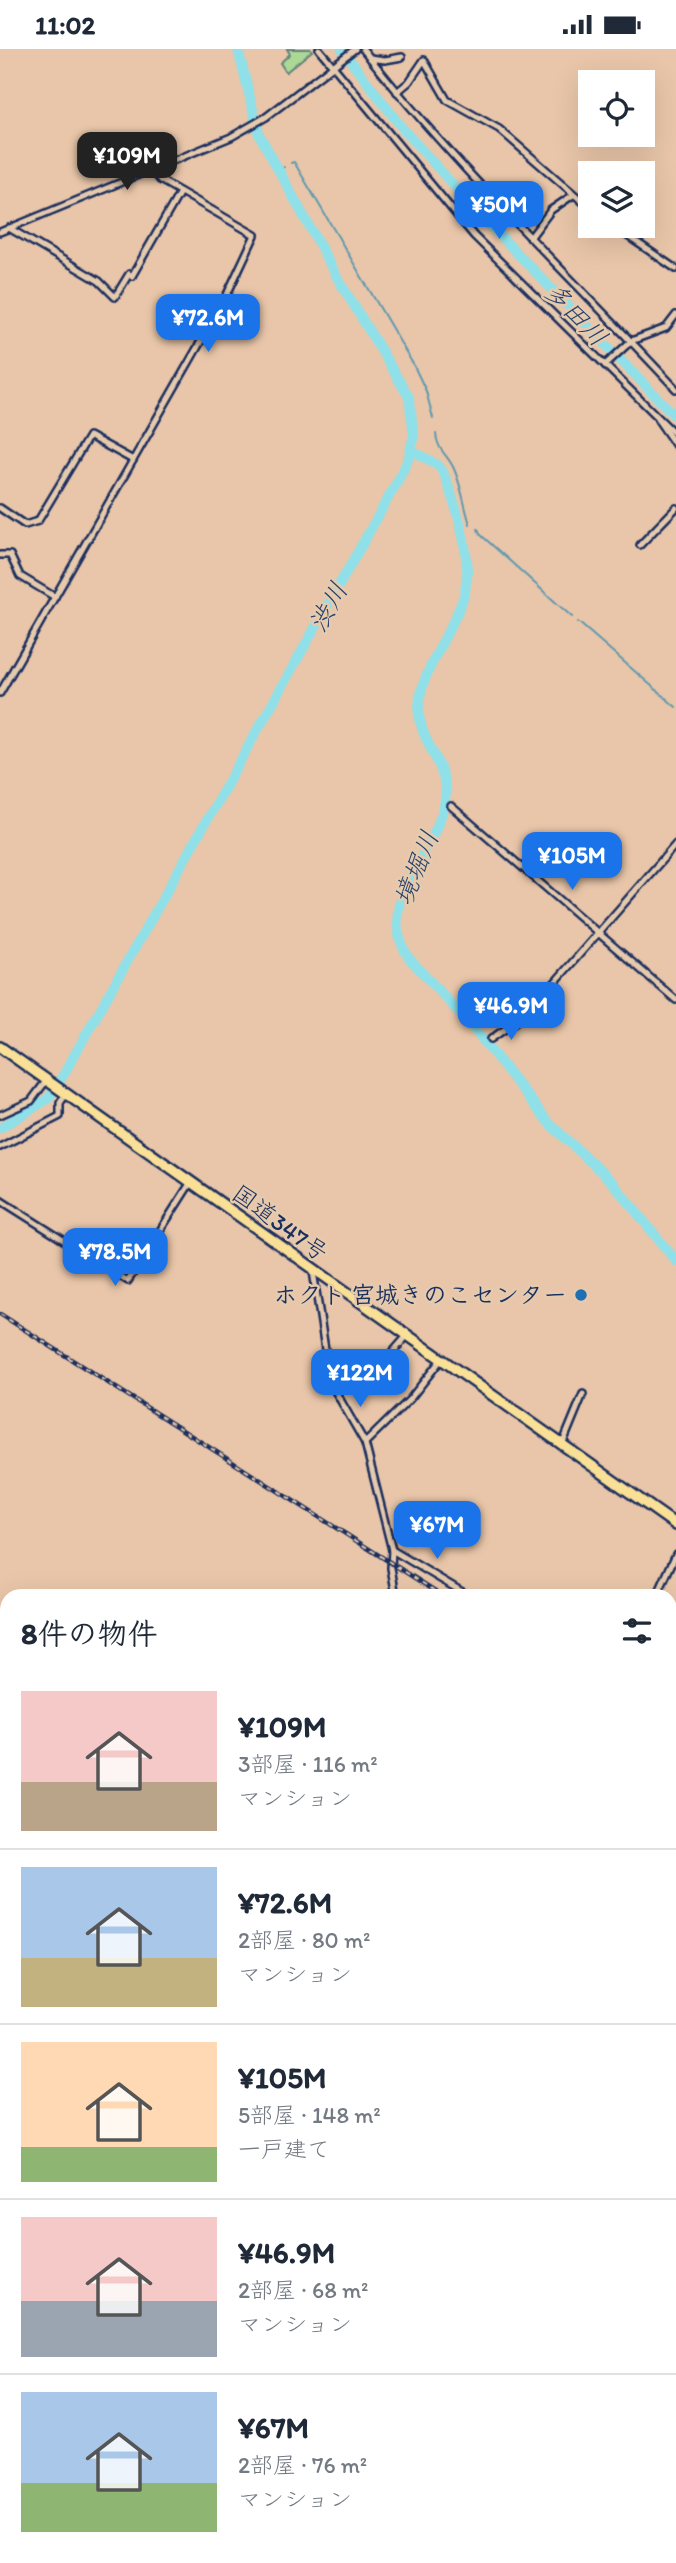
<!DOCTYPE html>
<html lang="ja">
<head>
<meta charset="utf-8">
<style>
	:root { --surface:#fff; --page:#f2f2f3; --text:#1f2937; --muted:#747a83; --line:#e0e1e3; --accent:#1a73e8 }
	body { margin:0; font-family:Itim,"Klee One",sans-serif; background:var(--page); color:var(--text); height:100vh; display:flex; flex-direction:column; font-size:26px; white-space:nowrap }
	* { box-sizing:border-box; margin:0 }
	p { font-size:23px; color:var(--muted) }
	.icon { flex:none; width:38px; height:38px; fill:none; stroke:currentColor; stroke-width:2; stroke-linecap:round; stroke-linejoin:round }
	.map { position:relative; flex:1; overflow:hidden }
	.details { position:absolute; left:0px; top:1540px; width:677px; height:975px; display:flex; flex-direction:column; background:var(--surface); border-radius:21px 21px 0 0; box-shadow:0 7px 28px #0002 }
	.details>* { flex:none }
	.buttons { position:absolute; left:578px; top:21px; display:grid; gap:14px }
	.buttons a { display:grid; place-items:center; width:77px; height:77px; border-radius:0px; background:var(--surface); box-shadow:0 7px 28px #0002; font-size:35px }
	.price { position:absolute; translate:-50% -60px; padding:0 16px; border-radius:14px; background:var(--accent); color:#fff; font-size:23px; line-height:46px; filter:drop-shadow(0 2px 4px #0008) }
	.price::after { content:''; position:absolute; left:50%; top:42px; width:21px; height:16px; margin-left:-10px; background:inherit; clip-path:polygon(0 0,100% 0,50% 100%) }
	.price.current { background:#222; color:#fff }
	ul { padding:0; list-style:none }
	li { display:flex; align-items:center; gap:21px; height:175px; padding:0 21px }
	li+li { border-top:2px solid var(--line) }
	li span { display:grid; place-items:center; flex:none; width:196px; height:140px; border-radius:0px; color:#555 }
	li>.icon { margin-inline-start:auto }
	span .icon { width:84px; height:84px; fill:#fffc; stroke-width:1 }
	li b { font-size:30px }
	h2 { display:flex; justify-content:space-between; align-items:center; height:84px; padding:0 21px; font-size:30px }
	.status { display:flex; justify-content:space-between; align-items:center; height:49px; padding:0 35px; background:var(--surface); direction:ltr }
	.status svg { height:19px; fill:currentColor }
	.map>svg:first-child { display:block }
	.green { fill:#acd795; stroke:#64837a; stroke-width:2 }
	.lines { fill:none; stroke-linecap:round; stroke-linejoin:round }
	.stream { stroke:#6199b1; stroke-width:2 }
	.river { stroke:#8fe0e9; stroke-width:10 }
	.street-casing { stroke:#1b2f5e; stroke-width:10 }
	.secondary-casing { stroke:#1b2f5e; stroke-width:12 }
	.highway-casing { stroke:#1b2f5e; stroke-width:14 }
	.street { stroke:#e6caad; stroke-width:5 }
	.secondary { stroke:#e6caad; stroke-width:7 }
	.highway { stroke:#fadf96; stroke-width:9 }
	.rail-casing { stroke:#1b2f5e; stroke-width:4.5 }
	.rail { stroke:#e6caad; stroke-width:2; stroke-dasharray:5; stroke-linecap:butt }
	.poi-dot { fill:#1f6fb2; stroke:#e6caad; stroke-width:2.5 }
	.labels { text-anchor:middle; stroke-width:5; stroke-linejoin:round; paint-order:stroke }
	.street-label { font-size:24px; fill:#1b2f5e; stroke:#e6caad }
	.poi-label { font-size:24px; font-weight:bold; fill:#1b2f5e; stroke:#e6caad; text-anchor:end }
	.water-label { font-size:26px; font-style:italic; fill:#27416c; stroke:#e6caad }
</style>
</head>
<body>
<div class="status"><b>11:02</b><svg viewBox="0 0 49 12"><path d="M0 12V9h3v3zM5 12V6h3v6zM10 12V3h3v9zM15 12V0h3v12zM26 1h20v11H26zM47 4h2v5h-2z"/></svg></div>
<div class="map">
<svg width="676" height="2514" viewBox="0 0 676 2514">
	<rect width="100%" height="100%" fill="#e9c6a9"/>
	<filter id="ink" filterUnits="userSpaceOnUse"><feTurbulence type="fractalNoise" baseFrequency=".0143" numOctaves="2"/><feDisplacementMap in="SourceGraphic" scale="14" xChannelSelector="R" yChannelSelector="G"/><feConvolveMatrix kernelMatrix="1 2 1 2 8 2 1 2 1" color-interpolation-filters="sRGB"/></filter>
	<g filter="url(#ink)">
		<!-- green -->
		<path class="green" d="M287,0h23l2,2 -26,21 -6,-9 10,-9z"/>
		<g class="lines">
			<!-- stream -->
			<g class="stream">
				<path d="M291,114l3,-1 119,202 13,27 7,27"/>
				<path d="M277,122l7,-4"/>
				<path d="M436,385c1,16 12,21 18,35 8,18 10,37 16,55"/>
				<path d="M478,480l3,6 91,82"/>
				<path d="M578,573l98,85"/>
			</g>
			<!-- river -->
			<g class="river">
				<path d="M342,0l61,80 77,86 196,202"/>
				<path d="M411,401l27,15 5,7c13,33 30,83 22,119 -4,19 -16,37 -24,54 -10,20 -22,41 -22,65 0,33 31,56 26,90 -9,56 -74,99 -36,158l64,70 77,96 62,58 64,79"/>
				<path d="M0,1079l48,-29 13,-20 335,-595 12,-24 6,-25 -5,-38 -71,-118 -79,-145 -21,-85"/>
			</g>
			<!-- street casing -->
			<g class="street-casing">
				<g id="street">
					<path d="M319,0l155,187 202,199"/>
					<path d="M363,0c95,122 208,227 313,340"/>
					<path d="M370,9l15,2 17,-3"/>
					<path d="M397,43l12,-10 15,-22 23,40 52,29 91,79"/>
					<path d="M613,177l63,43"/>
					<path d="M9,179l90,53 16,16 14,-23 3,2 48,-84"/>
					<path d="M0,183l231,-95 35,-20 89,-68"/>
					<path d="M530,189l21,-28 22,-15"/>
					<path d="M605,316l26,-24 35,-13 10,-13"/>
					<path d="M658,371l18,26"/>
					<path d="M0,459l25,17 13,-4 51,-85 44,24"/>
					<path d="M640,496l36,-37"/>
					<path d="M0,506h10l10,21 35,21"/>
					<path d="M0,644l224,-392 31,-66 -95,-55 -9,-11"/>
					<path d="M451,757l225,194"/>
					<path d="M491,990l38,-27 147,-168"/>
					<path d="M0,1066l31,-14 15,-20"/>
					<path d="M0,1098l60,-31v-13l6,-9"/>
					<path d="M0,1151l128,81 63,-99"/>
					<path d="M313,1222l17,111 35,61 27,107 -1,18 5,28"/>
					<path d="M383,1315l12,11 -6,16 -19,-13 36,-41"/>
					<path d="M365,1394l45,-44 30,-38"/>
					<path d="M562,1396l21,-51"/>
					<path d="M392,1501l77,46"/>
					<path d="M657,1547l19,-42"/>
					<path d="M670,1802l6,2 -6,14"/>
					<path d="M0,1940l7,23"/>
					<path d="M670,1956l6,-1"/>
					<path d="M670,2043l6,-1"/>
					<path d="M670,2064l6,2"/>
					<path d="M670,2126l3,22 -3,12"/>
					<path d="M670,2196l6,2"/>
					<path d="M0,2396l7,6"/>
					<path d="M0,2452l7,3"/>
					<path d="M167,2508l15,6"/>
					<path d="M213,2508l10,6"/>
					<path d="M471,2514l4,-6"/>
				</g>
			</g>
			<!-- secondary casing -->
			<g class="secondary-casing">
				<g id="secondary">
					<path d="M670,2000l6,-1"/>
					<path d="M670,2240l6,-1"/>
					<path d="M156,2514l3,-6"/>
				</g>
			</g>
			<!-- highway casing -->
			<g class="highway-casing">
				<path id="highway" d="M0,998l676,478"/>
			</g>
			<!-- street -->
			<use href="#street" class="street"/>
			<!-- secondary -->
			<use href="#secondary" class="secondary"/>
			<!-- highway -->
			<use href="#highway" class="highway"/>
			<!-- rail casing -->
			<g class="rail-casing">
				<g id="rail">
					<path d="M0,1265l443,282"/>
					<path d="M619,2514l3,-6"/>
				</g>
			</g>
			<!-- rail -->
			<use href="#rail" class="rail"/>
		</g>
	</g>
	<!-- markers -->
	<circle class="poi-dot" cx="581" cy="1246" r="7"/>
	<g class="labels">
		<!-- street labels -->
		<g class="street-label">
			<text transform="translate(280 1174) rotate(36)" y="8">国道347号</text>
		</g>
		<!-- poi labels -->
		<g class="poi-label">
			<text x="567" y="1254">ホクト 宮城きのこセンター</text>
		</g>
		<!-- water labels -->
		<g class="water-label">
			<text transform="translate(576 265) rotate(46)" y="9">多田川</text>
			<text transform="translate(328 558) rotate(-61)" y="9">渋川</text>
			<text transform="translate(416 819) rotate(-68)" y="9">境堀川</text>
		</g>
	</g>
</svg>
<div class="buttons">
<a><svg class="icon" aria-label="locate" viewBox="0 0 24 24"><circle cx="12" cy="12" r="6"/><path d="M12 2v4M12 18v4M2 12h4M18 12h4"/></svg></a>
<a><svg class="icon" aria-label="layers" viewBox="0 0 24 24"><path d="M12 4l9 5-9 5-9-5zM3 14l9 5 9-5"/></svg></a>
</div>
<b class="price current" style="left:127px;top:143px">¥109M</b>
<b class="price" style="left:499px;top:192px">¥50M</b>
<b class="price" style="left:208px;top:305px">¥72.6M</b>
<b class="price" style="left:572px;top:843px">¥105M</b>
<b class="price" style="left:511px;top:993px">¥46.9M</b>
<b class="price" style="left:115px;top:1239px">¥78.5M</b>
<b class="price" style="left:360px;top:1360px">¥122M</b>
<b class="price" style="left:437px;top:1512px">¥67M</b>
<section class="details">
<h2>8件の物件<svg class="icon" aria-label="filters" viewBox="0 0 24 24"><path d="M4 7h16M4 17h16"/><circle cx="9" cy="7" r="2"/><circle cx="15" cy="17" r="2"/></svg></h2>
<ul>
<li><span style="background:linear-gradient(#f6c9c9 65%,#b9a48a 0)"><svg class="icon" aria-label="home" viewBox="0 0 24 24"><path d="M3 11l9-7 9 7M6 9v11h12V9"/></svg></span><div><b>¥109M</b><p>3部屋 · 116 m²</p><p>マンション</p></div></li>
<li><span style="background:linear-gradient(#a9c7e8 65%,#c2b280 0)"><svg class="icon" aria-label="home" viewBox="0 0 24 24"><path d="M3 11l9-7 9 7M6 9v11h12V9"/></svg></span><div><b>¥72.6M</b><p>2部屋 · 80 m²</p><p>マンション</p></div></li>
<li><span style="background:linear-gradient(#ffd9b3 75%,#8fb573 0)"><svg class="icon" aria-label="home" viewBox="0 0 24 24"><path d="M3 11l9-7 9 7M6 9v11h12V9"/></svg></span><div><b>¥105M</b><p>5部屋 · 148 m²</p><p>一戸建て</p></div></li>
<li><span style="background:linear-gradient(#f6c9c9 60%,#9aa5b1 0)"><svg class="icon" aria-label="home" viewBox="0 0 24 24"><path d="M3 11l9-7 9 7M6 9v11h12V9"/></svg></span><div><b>¥46.9M</b><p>2部屋 · 68 m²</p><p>マンション</p></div></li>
<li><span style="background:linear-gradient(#a9c7e8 65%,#8fb573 0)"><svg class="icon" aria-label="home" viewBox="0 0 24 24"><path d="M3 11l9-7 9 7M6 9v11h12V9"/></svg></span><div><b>¥67M</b><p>2部屋 · 76 m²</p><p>マンション</p></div></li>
</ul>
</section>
</div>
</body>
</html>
